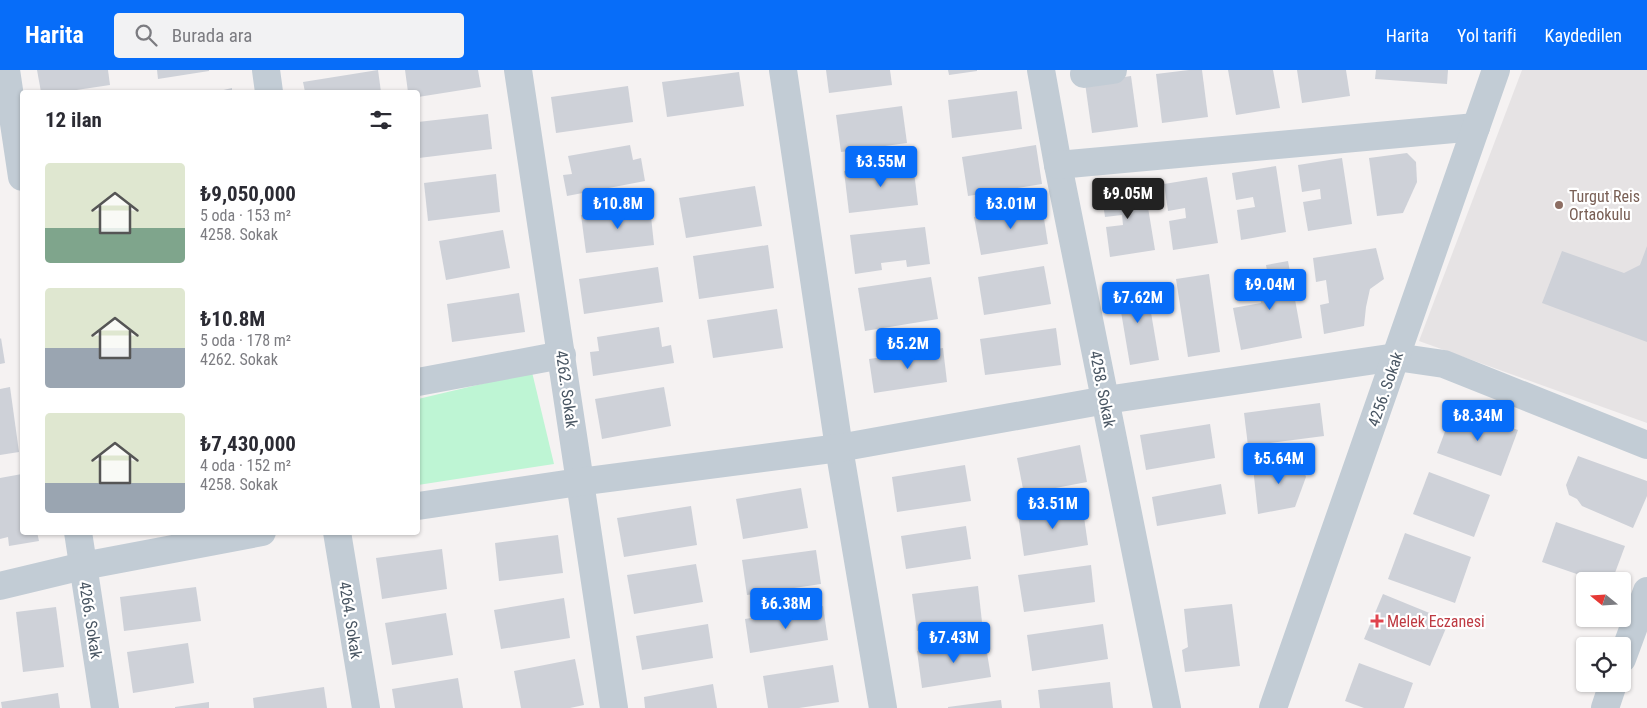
<!DOCTYPE html>
<html lang="tr">
<head>
<meta charset="utf-8">
<style>
	:root { --surface:#fff; --page:#f2f2f3; --text:#2b2b33; --muted:#7c7c81; --accent:#076df9 }
	body { margin:0; font-family:"Roboto Condensed",sans-serif; background:var(--page); color:var(--text); height:100vh; display:flex; flex-direction:column; font-size:19px; white-space:nowrap }
	* { box-sizing:border-box; margin:0 }
	p { font-size:16px; color:var(--muted) }
	.icon { flex:none; width:28px; height:28px; fill:none; stroke:currentColor; stroke-width:2; stroke-linecap:round; stroke-linejoin:round }
	.map { position:relative; flex:1; overflow:hidden }
	.panel { position:absolute; left:20px; top:20px; width:400px; height:445px; display:flex; flex-direction:column; background:var(--surface); border-radius:5px; box-shadow:0 1px 4px #0004 }
	.panel>* { flex:none }
	.needle { width:32px; rotate:288deg }
	.buttons { position:absolute; left:1576px; top:502px; display:grid; gap:10px }
	.buttons a { display:grid; place-items:center; width:55px; height:55px; border-radius:5px; background:var(--surface); box-shadow:0 1px 4px #0004; font-size:25px }
	.price { position:absolute; translate:-50% -42px; padding:0 11px; border-radius:5px; background:var(--accent); color:#fff; font-size:16px; line-height:32px; filter:drop-shadow(0 1px 2px #0008) }
	.price::after { content:''; position:absolute; left:50%; top:30px; width:15px; height:11px; margin-left:-8px; background:inherit; clip-path:polygon(0 0,100% 0,50% 100%) }
	.price.on { background:#222; color:#fff }
	ul { padding:0; list-style:none }
	li { display:flex; align-items:center; gap:15px; height:125px; padding:0 25px }
	li span { display:grid; place-items:center; flex:none; width:140px; height:100px; border-radius:5px; color:#555 }
	li>.icon { margin-inline-start:auto }
	span .icon { width:60px; height:60px; fill:#fffc; stroke-width:1 }
	li b { font-size:21px }
	h2 { display:flex; justify-content:space-between; align-items:center; height:60px; padding:0 25px; font-size:21px }
	header { display:flex; align-items:center; gap:30px; box-sizing:border-box; height:70px; padding:0 25px; background:var(--accent); color:#fff }
	header strong { font-size:24px }
	nav { display:flex; gap:28px; margin-inline-start:auto; font-size:18px }
	.search { width:350px; height:45px; background:var(--page); display:flex; align-items:center; gap:12px; box-sizing:border-box; padding:0 18px; border-radius:5px; color:var(--muted); font-size:19px }
	.map>svg:first-child { display:block }
	.education { fill:#e6e3e4 }
	.green { fill:#bef5d4 }
	.building { fill:#ced1d8 }
	.lines { fill:none; stroke-linecap:round; stroke-linejoin:round }
	.minor { stroke:#c2ccd5; stroke-width:28 }
	.education-dot { fill:#8d6e63; stroke:#fff; stroke-width:2 }
	.health-dot { fill:#e0444e; stroke:#fff; stroke-width:2 }
	.labels { text-anchor:middle; stroke-width:4.5; stroke-linejoin:round; paint-order:stroke }
	.education-label { font-size:16px; fill:#785e54; stroke:#fff; text-anchor:start }
	.street-label { font-size:16px; fill:#485562; stroke:#fff }
	.health-label { font-size:16px; fill:#be3a42; stroke:#fff; text-anchor:start }
</style>
</head>
<body>
<header>
<strong>Harita</strong>
<div class="search"><svg class="icon" aria-label="search" viewBox="0 0 24 24"><circle cx="10" cy="10" r="6"/><path d="M15 15l6 6"/></svg>Burada ara</div>
<nav><a>Harita</a><a>Yol tarifi</a><a>Kaydedilen</a></nav>
</header>
<div class="map">
<svg width="1647" height="638" viewBox="0 0 1647 638">
	<rect width="100%" height="100%" fill="#f5f2f2"/>
	<!-- education -->
	<path class="education" d="M1522,0h125v353l-228,-82z"/>
	<!-- green -->
	<path class="green" d="M532,302l22,92 -136,21v-86z"/>
	<!-- building -->
	<g class="building">
		<path d="M37,0h71l2,15 -47,7h-22z"/>
		<path d="M157,0h52v1l-51,8z"/>
		<path d="M378,0l3,22h-76l-2,-10z"/>
		<path d="M405,0h73l3,17 -63,10v-5h-10z"/>
		<path d="M826,0h64l2,15 -63,8z"/>
		<path d="M948,0h29v1l-28,4z"/>
		<path d="M1189,0h13l6,47 -46,6 -6,-49z"/>
		<path d="M1228,0h45l7,38 -44,7z"/>
		<path d="M1297,0h49l4,26 -48,7z"/>
		<path d="M1376,0h72l-1,14 -72,-5z"/>
		<path d="M739,2l5,34 -77,11 -5,-35z"/>
		<path d="M1131,6l7,51 -46,6 -7,-50z"/>
		<path d="M628,16l5,36 -77,11 -5,-36z"/>
		<path d="M232,18v4h-17z"/>
		<path d="M1017,21l5,38 -70,9 -4,-38z"/>
		<path d="M902,36l5,37 -66,9 -5,-37z"/>
		<path d="M488,44l4,35 -73,9 -1,-36z"/>
		<path d="M630,75l3,15 8,-2 4,23 -78,15 -4,-21 9,-1 -4,-18z"/>
		<path d="M1036,75l6,39 -74,12 -6,-39z"/>
		<path d="M1407,83l9,9 1,20 -14,31 -26,3 -8,-58z"/>
		<path d="M1342,88l10,66 -44,7 -5,-29 18,-3 -1,-10 -18,3 -4,-27z"/>
		<path d="M913,93l5,42 -69,8 -5,-42z"/>
		<path d="M1276,96l10,66 -45,8 -4,-30 18,-3 -2,-10 -17,3 -4,-27z"/>
		<path d="M496,104l4,38 -72,9 -4,-38z"/>
		<path d="M1207,107l11,66 -45,7 -4,-29 17,-3 -1,-10 -17,3 -4,-27z"/>
		<path d="M1144,113l11,67 -45,7 -4,-30 17,-2 -1,-10 -17,2 -4,-27z"/>
		<path d="M755,116l7,40 -76,12 -7,-40z"/>
		<path d="M1042,136l6,38 -67,11 -7,-38z"/>
		<path d="M650,137l4,38 -68,8 -5,-38z"/>
		<path d="M925,157l5,37 -23,3 -1,-7 -25,3 1,7 -27,4 -5,-39z"/>
		<path d="M503,160l7,38 -64,12 -7,-39z"/>
		<path d="M768,175l6,43 -75,11 -6,-43z"/>
		<path d="M1647,176v96l-105,-39 20,-52 62,22 16,-8z"/>
		<path d="M1376,178l8,31 -14,10 -4,18 -2,19 -40,8 -4,-29 9,-2 -3,-23 -10,2 -3,-24z"/>
		<path d="M1288,191l14,77 -61,12 -8,-42 28,-5 -4,-25 11,-2 -2,-11z"/>
		<path d="M1044,196l7,38 -67,11 -6,-38z"/>
		<path d="M658,197l5,35 -79,12 -5,-35z"/>
		<path d="M1209,204l11,78 -32,5 -12,-78z"/>
		<path d="M931,207l7,42 -73,12 -7,-43z"/>
		<path d="M1146,213l13,77 -29,5 -13,-77z"/>
		<path d="M519,223l6,39 -73,10 -5,-38z"/>
		<path d="M777,239l6,39 -70,10 -6,-38z"/>
		<path d="M659,257l3,20 9,-2 3,18 -81,13 -3,-24 9,-1 -2,-14z"/>
		<path d="M1056,258l5,37 -76,10 -5,-36z"/>
		<path d="M1,268l4,25 -5,1v-25z"/>
		<path d="M943,278l4,34 -73,11 -5,-34z"/>
		<path d="M10,317l9,65 -19,3v-66z"/>
		<path d="M664,317l7,39 -69,13 -7,-40z"/>
		<path d="M1320,333l4,33 -76,10 -4,-33z"/>
		<path d="M1454,337l64,23 -17,46 -64,-23z"/>
		<path d="M1210,354l5,34 -69,12 -6,-35z"/>
		<path d="M1080,375l7,37 -63,12 -7,-36z"/>
		<path d="M1578,386l69,25v15l-14,32 -51,-22 -5,-7 -8,-4 -3,-10z"/>
		<path d="M1300,389l6,18 -11,30 -37,7 -5,-47z"/>
		<path d="M965,395l6,36 -74,11 -5,-35z"/>
		<path d="M1429,402l61,23 -16,42 -61,-23z"/>
		<path d="M22,404v58h15l2,9 -30,5 -1,-9 -8,2v-61z"/>
		<path d="M1221,414l5,30 -69,12 -5,-29z"/>
		<path d="M801,418l7,40 -65,11 -7,-40z"/>
		<path d="M1082,433l6,42 -64,11 -6,-42z"/>
		<path d="M691,436l6,39 -73,12 -7,-39z"/>
		<path d="M1556,452l69,24 -13,35h-15l-55,-19z"/>
		<path d="M966,456l5,33 -65,10 -5,-33z"/>
		<path d="M1405,463l66,24 -16,46 -67,-24z"/>
		<path d="M558,465l5,38 -64,8 -4,-38z"/>
		<path d="M442,479l5,40 -65,10 -6,-41z"/>
		<path d="M816,480l5,34 -74,11 -5,-35z"/>
		<path d="M696,494l7,38 -69,12 -7,-39z"/>
		<path d="M1091,495l4,37 -71,10 -6,-37z"/>
		<path d="M978,516l4,36 -65,9 -5,-37z"/>
		<path d="M196,517l5,34 -77,10 -4,-34z"/>
		<path d="M1383,524l66,27 -19,45 -66,-27z"/>
		<path d="M564,528l6,40 -69,11 -7,-39z"/>
		<path d="M1232,534l8,62 -55,6 -3,-22 6,-3 -4,-38z"/>
		<path d="M823,536l5,34 -78,13 -5,-34z"/>
		<path d="M56,537l8,60 -41,5 -7,-60z"/>
		<path d="M446,543l7,42 -61,10 -7,-42z"/>
		<path d="M708,554l5,34 -71,12 -6,-34z"/>
		<path d="M1103,554l5,35 -76,12 -5,-36z"/>
		<path d="M985,571l6,36 -69,11 -5,-37z"/>
		<path d="M188,573l6,40 -61,10 -6,-41z"/>
		<path d="M575,589l9,46 -14,3h-49l-7,-37z"/>
		<path d="M1359,593l54,20 -9,25h-40l-19,-7z"/>
		<path d="M833,595l6,37 -40,6h-31l-5,-32z"/>
		<path d="M458,608l5,30h-68l-3,-19z"/>
		<path d="M1110,612l3,26h-73l-2,-18z"/>
		<path d="M713,614l4,24h-72l-1,-11z"/>
		<path d="M324,617l3,21h-73l-1,-10z"/>
		<path d="M58,623l2,15h-58l-1,-6z"/>
		<path d="M1001,630l1,8h-54v-1z"/>
		<path d="M209,632v6h-34v-1z"/>
	</g>
	<g class="lines">
		<!-- minor -->
		<g class="minor">
			<path d="M6,0l16,107"/>
			<path d="M266,0l3,22"/>
			<path d="M518,0c33,213 63,425 96,638"/>
			<path d="M783,0l56,378 44,260"/>
			<path d="M1041,0l17,95 109,543"/>
			<path d="M1084,4l29,-4"/>
			<path d="M1058,95l418,-38"/>
			<path d="M418,312l144,-27"/>
			<path d="M418,436l161,-24 260,-34 267,-48 290,-43 48,7 203,81"/>
			<path d="M78,462l27,176"/>
			<path d="M337,462l29,176"/>
			<path d="M0,516l83,-20 179,-34"/>
			<path d="M1622,589l25,-68"/>
			<path d="M1273,638l223,-638"/>
			<path d="M1605,638l8,-24"/>
		</g>
	</g>
	<!-- markers -->
	<circle class="education-dot" cx="1559" cy="135" r="5"/>
	<path class="health-dot" d="M1374.5 543.5h5v5h5v5h-5v5h-5v-5h-5v-5h5z"/>
	<g class="labels">
		<!-- education labels -->
		<g class="education-label">
			<text x="1569" y="132">Turgut Reis<tspan x="1569" dy="18">Ortaokulu</tspan></text>
		</g>
		<!-- street labels -->
		<g class="street-label">
			<text transform="translate(567 319) rotate(82)" y="6">4262. Sokak</text>
			<text transform="translate(1103 319) rotate(79)" y="6">4258. Sokak</text>
			<text transform="translate(1385 319) rotate(-71)" y="6">4256. Sokak</text>
			<text transform="translate(91 550) rotate(81)" y="6">4266. Sokak</text>
			<text transform="translate(351 550) rotate(81)" y="6">4264. Sokak</text>
		</g>
		<!-- health labels -->
		<g class="health-label">
			<text x="1387" y="557">Melek Eczanesi</text>
		</g>
	</g>
</svg>
<div class="buttons">
<a><svg class="needle" viewBox="-14 -14 28 28"><path d="M0-13l5 13h-10z" fill="#e53935"/><path d="M0 13l5-13h-10z" fill="#7c7c81"/></svg></a>
<a><svg class="icon" aria-label="locate" viewBox="0 0 24 24"><circle cx="12" cy="12" r="6"/><path d="M12 2v4M12 18v4M2 12h4M18 12h4"/></svg></a>
</div>
<b class="price" style="left:881px;top:118px">₺3.55M</b>
<b class="price on" style="left:1128px;top:150px">₺9.05M</b>
<b class="price" style="left:618px;top:160px">₺10.8M</b>
<b class="price" style="left:1011px;top:160px">₺3.01M</b>
<b class="price" style="left:1270px;top:241px">₺9.04M</b>
<b class="price" style="left:1138px;top:254px">₺7.62M</b>
<b class="price" style="left:908px;top:300px">₺5.2M</b>
<b class="price" style="left:1478px;top:372px">₺8.34M</b>
<b class="price" style="left:1279px;top:415px">₺5.64M</b>
<b class="price" style="left:1053px;top:460px">₺3.51M</b>
<b class="price" style="left:786px;top:560px">₺6.38M</b>
<b class="price" style="left:954px;top:594px">₺7.43M</b>
<section class="panel">
<h2>12 ilan<svg class="icon" aria-label="filters" viewBox="0 0 24 24"><path d="M4 7h16M4 17h16"/><circle cx="9" cy="7" r="2"/><circle cx="15" cy="17" r="2"/></svg></h2>
<ul>
<li><span style="background:linear-gradient(#dfe7d0 65%,#7fa58c 0)"><svg class="icon" aria-label="home" viewBox="0 0 24 24"><path d="M3 11l9-7 9 7M6 9v11h12V9"/></svg></span><div><b>₺9,050,000</b><p>5 oda · 153 m²</p><p>4258. Sokak</p></div></li>
<li><span style="background:linear-gradient(#dfe7d0 60%,#9aa5b1 0)"><svg class="icon" aria-label="home" viewBox="0 0 24 24"><path d="M3 11l9-7 9 7M6 9v11h12V9"/></svg></span><div><b>₺10.8M</b><p>5 oda · 178 m²</p><p>4262. Sokak</p></div></li>
<li><span style="background:linear-gradient(#dfe7d0 70%,#9aa5b1 0)"><svg class="icon" aria-label="home" viewBox="0 0 24 24"><path d="M3 11l9-7 9 7M6 9v11h12V9"/></svg></span><div><b>₺7,430,000</b><p>4 oda · 152 m²</p><p>4258. Sokak</p></div></li>
</ul>
</section>
</div>
</body>
</html>
